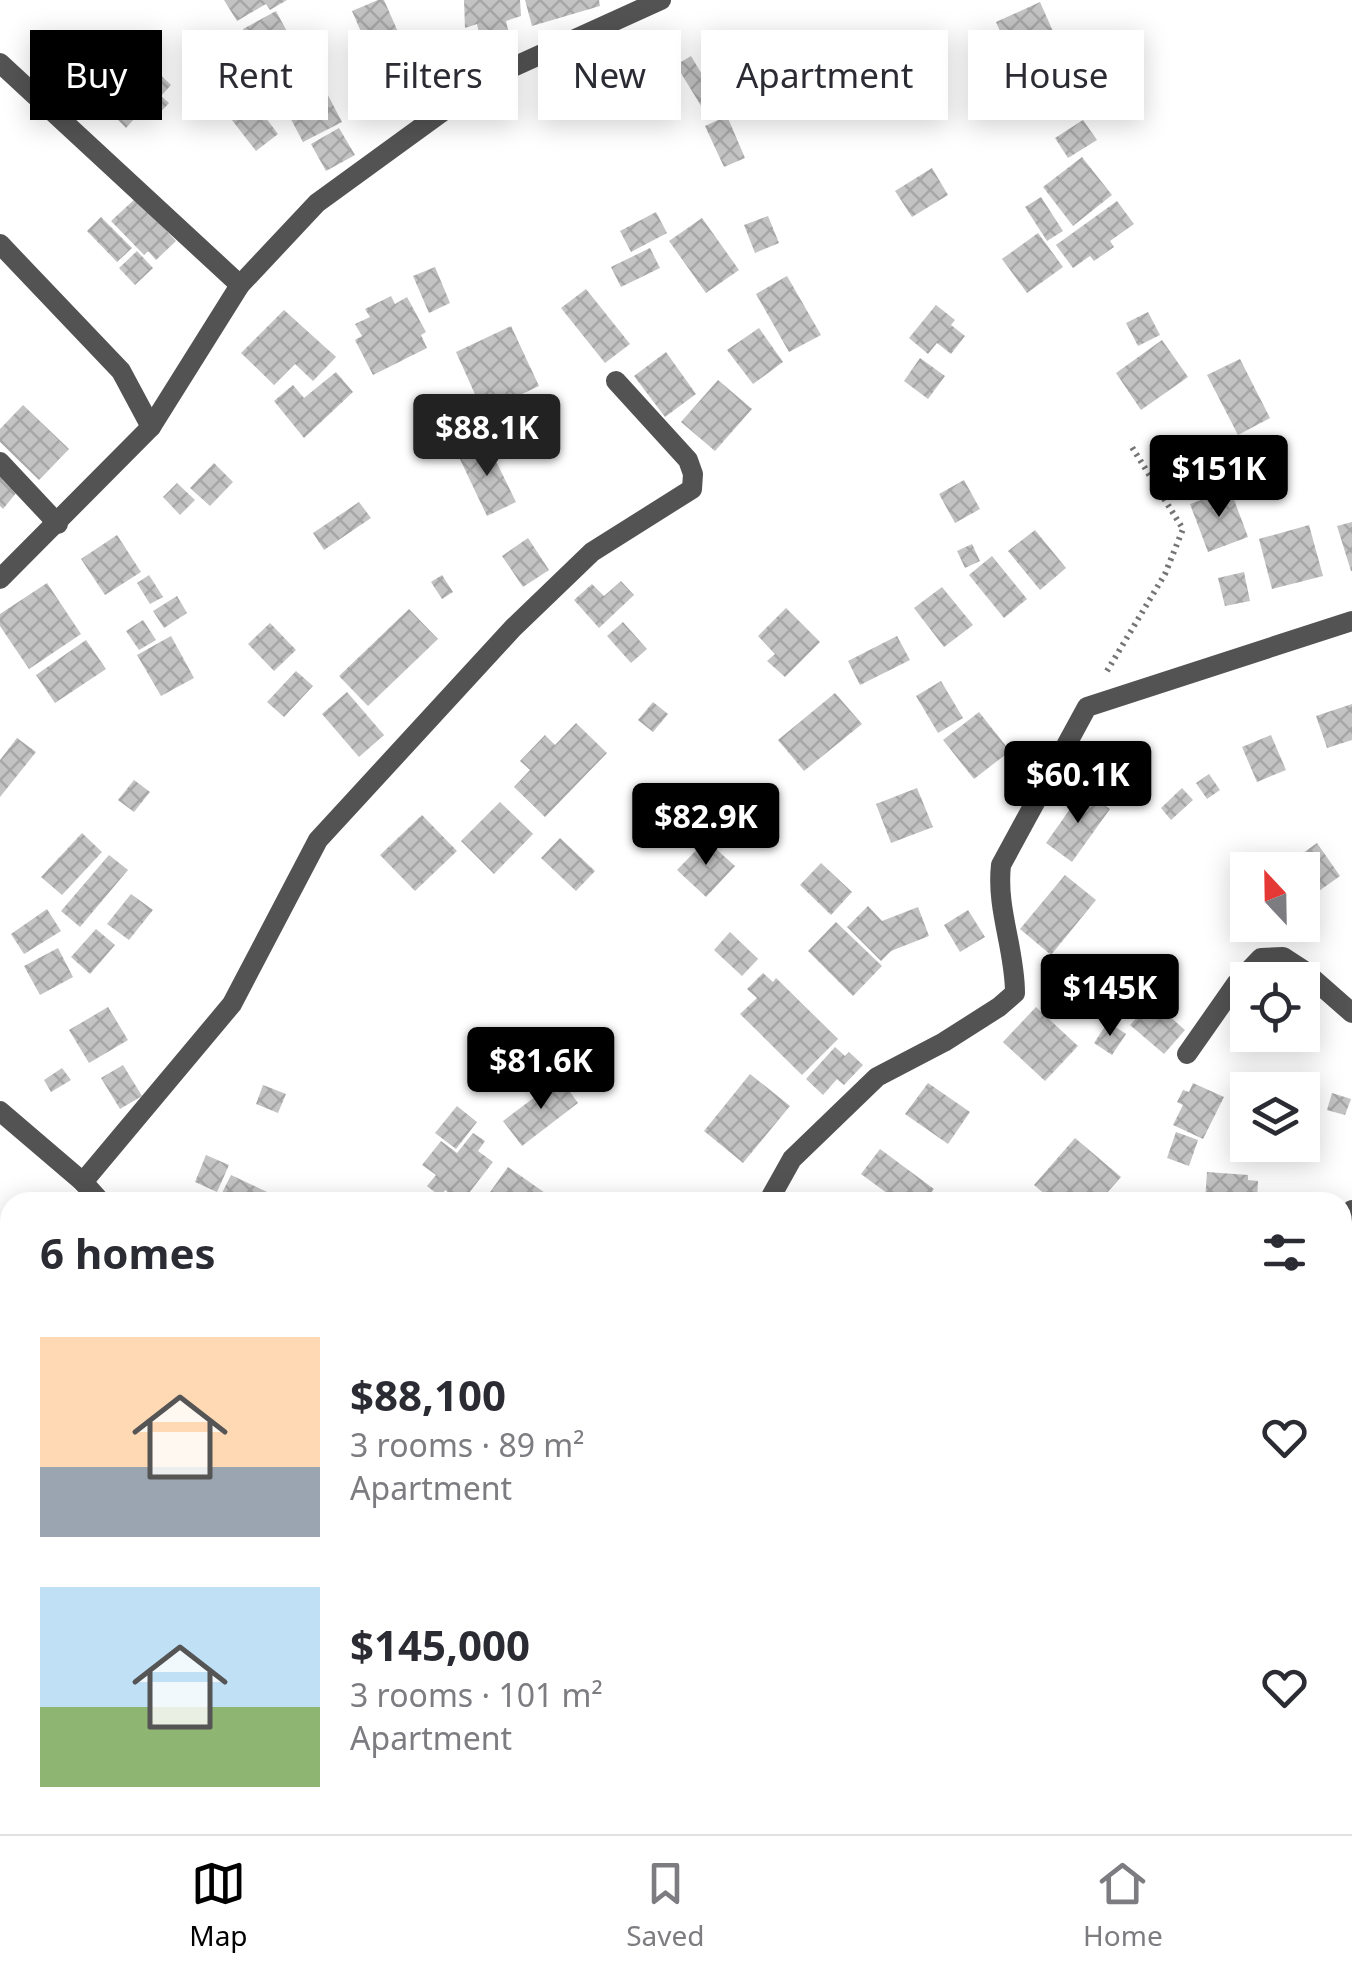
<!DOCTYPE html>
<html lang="en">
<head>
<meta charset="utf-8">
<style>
	:root { --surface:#fff; --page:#f2f2f3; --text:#2b2b33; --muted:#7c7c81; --line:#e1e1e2; --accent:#000 }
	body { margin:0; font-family:"Noto Sans",sans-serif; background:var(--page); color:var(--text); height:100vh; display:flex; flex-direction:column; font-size:38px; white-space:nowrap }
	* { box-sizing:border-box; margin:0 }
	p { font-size:32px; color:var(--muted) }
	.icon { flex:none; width:55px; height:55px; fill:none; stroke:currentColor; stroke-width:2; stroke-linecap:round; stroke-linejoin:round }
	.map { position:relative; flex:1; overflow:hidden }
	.panel { position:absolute; left:0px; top:1192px; width:1352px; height:642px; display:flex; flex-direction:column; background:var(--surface); border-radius:30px 30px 0 0; box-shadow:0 5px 25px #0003 }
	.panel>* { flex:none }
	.hud { position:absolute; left:30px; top:30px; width:1292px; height:90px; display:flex; gap:20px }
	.needle { width:65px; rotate:338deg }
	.tools { position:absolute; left:1230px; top:852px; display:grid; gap:20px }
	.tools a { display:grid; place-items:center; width:90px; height:90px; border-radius:0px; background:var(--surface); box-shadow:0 5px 25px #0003; font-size:50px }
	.price { position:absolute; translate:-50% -85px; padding:0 22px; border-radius:10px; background:var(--accent); color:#fff; font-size:32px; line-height:65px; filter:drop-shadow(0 2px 5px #0008) }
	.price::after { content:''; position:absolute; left:50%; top:60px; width:30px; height:22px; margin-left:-15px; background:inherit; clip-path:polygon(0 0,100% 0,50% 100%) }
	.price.active { background:#222; color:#fff }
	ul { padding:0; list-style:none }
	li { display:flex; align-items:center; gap:30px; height:250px; padding:0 40px }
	li span { display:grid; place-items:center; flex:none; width:280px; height:200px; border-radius:0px; color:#555 }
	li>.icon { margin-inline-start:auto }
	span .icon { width:120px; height:120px; fill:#fffc; stroke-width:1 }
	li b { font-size:42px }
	h2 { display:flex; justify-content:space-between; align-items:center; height:120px; padding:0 40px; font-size:42px }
	.chip { padding:0 35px; border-radius:0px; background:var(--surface); box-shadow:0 5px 25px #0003; font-size:35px; line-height:90px }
	.chip.active { background:var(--accent); color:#fff }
	.menu { display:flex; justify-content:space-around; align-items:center; height:140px; border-top:2px solid var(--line); background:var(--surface); font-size:28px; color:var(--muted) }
	.menu a { display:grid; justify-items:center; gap:5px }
	.menu .active { color:var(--accent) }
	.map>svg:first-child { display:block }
	.building { fill:url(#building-cross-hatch) }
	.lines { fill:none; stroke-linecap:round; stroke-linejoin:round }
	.path { stroke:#757575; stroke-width:6; stroke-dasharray:2.5 5; stroke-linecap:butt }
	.lane { stroke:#535353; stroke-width:20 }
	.street { stroke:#535353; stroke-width:20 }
</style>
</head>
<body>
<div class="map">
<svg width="1352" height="1834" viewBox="0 0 1352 1834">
	<defs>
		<pattern id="building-cross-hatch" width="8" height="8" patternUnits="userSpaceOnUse" patternTransform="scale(2.5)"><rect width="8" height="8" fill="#c3c3c3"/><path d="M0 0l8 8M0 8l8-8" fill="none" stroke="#a6a6a6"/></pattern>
	</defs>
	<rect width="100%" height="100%" fill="#fff"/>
	<!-- building -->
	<g class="building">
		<path d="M224,0h63l-17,10 -4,-6 -29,17z"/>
		<path d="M378,0h6l25,57 -31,14 -26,-60z"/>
		<path d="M464,0h56l1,16 -15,5 2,9 -28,8 -3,-14 -12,4z"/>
		<path d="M525,0h74l1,6 -68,20z"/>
		<path d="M1040,2l23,52 -44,20 -23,-52z"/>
		<path d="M276,11l15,28 6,-3 45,86 -39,20 -60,-113z"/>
		<path d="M653,39l10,37 -46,12 -10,-36z"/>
		<path d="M98,46l7,7 4,-5 9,8 5,-5 21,20 6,-6 21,20 -10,11 8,7 -14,15 -11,-10 -18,20 -54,-55z"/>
		<path d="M691,56l27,45 -15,8 -27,-44z"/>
		<path d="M250,97l28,37 -22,17 -28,-36z"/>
		<path d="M727,116l18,42 -21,9 -19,-41z"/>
		<path d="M1083,120l14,20 -29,18 -13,-20z"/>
		<path d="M339,128l16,27 -29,16 -15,-27z"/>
		<path d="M1082,157l30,38 -39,31 -30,-39z"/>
		<path d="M932,168l16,27 -36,22 -17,-26z"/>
		<path d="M1041,197l22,34 -16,10 -22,-34z"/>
		<path d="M136,198l40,43 -20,19 -8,-9 -4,4 -33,-34z"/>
		<path d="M1117,201l17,23 -24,17 4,6 -20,14 -4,-5 -17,12 -17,-23z"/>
		<path d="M656,212l11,21 -36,19 -11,-21z"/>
		<path d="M768,216l11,27 -24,10 -11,-28z"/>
		<path d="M101,217l31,31 -15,14 -30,-31z"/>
		<path d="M702,218l37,52 -33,23 -37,-52z"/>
		<path d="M1038,233l25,34 -36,26 -25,-34z"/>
		<path d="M650,248l10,20 -39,19 -10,-20z"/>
		<path d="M137,251l16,17 -18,17 -16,-17z"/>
		<path d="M435,267l15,36 -21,10 -16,-37z"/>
		<path d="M787,276l34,59 -32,17 -33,-58z"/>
		<path d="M586,289l44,55 -25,19 -44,-55z"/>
		<path d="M391,296l4,8 12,-7 19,35 -5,3 6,13 -54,27 -18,-35 7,-4 -7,-12 15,-7 -5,-8z"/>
		<path d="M936,305l19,15 -4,5 14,11 -14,18 -14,-11 -9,11 -19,-16z"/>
		<path d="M284,310l52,47 -23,24 -18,-17 -21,21 -33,-32z"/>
		<path d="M1148,312l12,23 -22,11 -12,-23z"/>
		<path d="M511,326l28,60 -56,26 -27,-60z"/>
		<path d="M759,328l24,34 -30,22 -26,-34z"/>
		<path d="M1162,340l26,37 -47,33 -25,-37z"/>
		<path d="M666,352l30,42 -31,23 -31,-41z"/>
		<path d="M920,358l25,18 -17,23 -24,-18z"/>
		<path d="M1240,359l30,59 -32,17 -31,-60z"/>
		<path d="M336,372l17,20 -49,46 -30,-37 19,-16 11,13z"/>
		<path d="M718,380l34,29 -37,42 -34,-29z"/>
		<path d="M23,405l46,44 -30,31 -39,-38v-13z"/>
		<path d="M486,441l30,61 -29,14 -29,-61z"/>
		<path d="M214,463l19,19 -23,24 -20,-18z"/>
		<path d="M0,469l21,18 -18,22 -3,-3z"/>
		<path d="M964,480l16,29 -25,14 -16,-29z"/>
		<path d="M177,483l18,17 -15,15 -17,-18z"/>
		<path d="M1230,489l18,48 -40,15 -18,-48z"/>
		<path d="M359,502l12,16 -47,32 -11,-17z"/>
		<path d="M1352,522v49h-1l-14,-45z"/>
		<path d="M1309,525l14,51 -51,13 -13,-50z"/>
		<path d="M1035,530l31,38 -26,22 -32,-39z"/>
		<path d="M117,535l24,37 -36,23 -24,-36z"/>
		<path d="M528,538l21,32 -26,17 -21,-31z"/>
		<path d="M972,544l8,17 -15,7 -8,-17z"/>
		<path d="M992,556l35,43 -23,19 -35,-43z"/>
		<path d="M1244,572l6,29 -25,5 -7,-28z"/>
		<path d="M149,575l14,22 -13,7 -13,-21z"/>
		<path d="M442,575l11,17 -11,7 -11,-17z"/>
		<path d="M621,581l13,14 -35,33 -25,-28 18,-16 12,12z"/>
		<path d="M47,583l34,51 -52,35 -29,-43v-12z"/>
		<path d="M942,587l31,38 -29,22 -30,-39z"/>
		<path d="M177,596l10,17 -23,15 -11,-17z"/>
		<path d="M786,608l34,34 -35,35 -18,-16 8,-7 -17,-18z"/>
		<path d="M409,609l29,30 -70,67 -29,-30z"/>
		<path d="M143,620l13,20 -17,10 -13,-19z"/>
		<path d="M623,622l24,27 -16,14 -24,-27z"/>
		<path d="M270,623l26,27 -22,21 -26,-27z"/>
		<path d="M171,636l23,42 -33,18 -24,-41z"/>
		<path d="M897,636l13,24 -50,25 -12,-24z"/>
		<path d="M86,640l20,29 -51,34 -19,-28z"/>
		<path d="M296,671l17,15 -29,31 -17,-15z"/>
		<path d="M941,681l22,37 -25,15 -22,-37z"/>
		<path d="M347,692l37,43 -25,22 -37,-43z"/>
		<path d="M835,693l27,31 -58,47 -26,-31z"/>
		<path d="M653,702l15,12 -15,18 -15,-12z"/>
		<path d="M1352,704v36l-25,8 -11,-32z"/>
		<path d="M979,712l31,39 -36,28 -31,-39z"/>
		<path d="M576,723l31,30 -62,64 -31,-30 16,-17 -10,-9 25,-26 10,10z"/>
		<path d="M1271,735l15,35 -29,12 -15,-35z"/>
		<path d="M17,738l19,14 -36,45v-37z"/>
		<path d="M1209,774l11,16 -13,9 -11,-16z"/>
		<path d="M134,780l16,12 -16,20 -16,-12z"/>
		<path d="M917,788l16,39 -42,16 -15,-39z"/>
		<path d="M1182,788l11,12 -22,20 -10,-12z"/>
		<path d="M1083,791l27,18 -38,53 -26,-19z"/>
		<path d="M500,802l33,32 -39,40 -33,-33z"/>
		<path d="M422,815l35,36 -42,40 -35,-36z"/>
		<path d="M82,833l20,19 -40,43 -21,-18z"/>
		<path d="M560,838l35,33 -19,20 -35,-33z"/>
		<path d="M706,840l29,26 -29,31 -29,-27z"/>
		<path d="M1317,843l23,33 -31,22 -7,-10v-18h-12l-4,-5z"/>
		<path d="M109,855l19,15 -48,57 -19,-16z"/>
		<path d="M821,863l31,29 -21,23 -31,-30z"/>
		<path d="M1065,875l31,25 -45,55 -31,-26z"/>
		<path d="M131,894l22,16 -24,30 -22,-16z"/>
		<path d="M868,906l14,15 36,-14 11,29 -38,15 -10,10 -34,-34z"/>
		<path d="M47,909l14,22 -37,23 -13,-20z"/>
		<path d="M968,910l17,27 -25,15 -16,-27z"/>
		<path d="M836,922l46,44 -29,30 -45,-45z"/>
		<path d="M96,929l19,16 -25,29 -19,-17z"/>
		<path d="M730,932l28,27 -16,17 -28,-26z"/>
		<path d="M58,948l15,29 -33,18 -16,-29z"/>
		<path d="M763,973l10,9 3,-4 62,61 -36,36 -62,-61 17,-16 -10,-9z"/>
		<path d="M1139,991l9,8 -17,17 -8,-8z"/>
		<path d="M1152,1001l33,29 -21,24 -34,-29z"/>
		<path d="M108,1007l20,33 -39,23 -20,-33z"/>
		<path d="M1036,1007l42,39 -33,35 -42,-39z"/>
		<path d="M1108,1022l18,12 -14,21 -18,-12z"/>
		<path d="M835,1047l10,9 4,-4 14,13 -19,20 -7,-6 -14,16 -17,-16z"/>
		<path d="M123,1065l19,31 -22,13 -19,-31z"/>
		<path d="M62,1068l9,12 -20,12 -7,-12z"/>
		<path d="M750,1074l40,32 -47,57 -39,-32z"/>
		<path d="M560,1078l18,25 -56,43 -19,-25z"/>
		<path d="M928,1083l42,29 -22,32 -43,-30z"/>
		<path d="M1193,1083l31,14 -21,42 -30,-14 10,-20 -6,-3 6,-12 6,2z"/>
		<path d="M263,1085l23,9 -8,19 -22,-9z"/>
		<path d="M1332,1093l19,6 -6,16 -18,-5z"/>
		<path d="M457,1106l20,16 -21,27 -21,-16z"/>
		<path d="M1176,1132l22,8 -9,26 -22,-8z"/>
		<path d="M473,1133l12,8 -7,10 15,11 -31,40 -17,-12 -4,7 -14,-11 9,-11 -14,-10 19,-24 16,12z"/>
		<path d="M1075,1138l46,39 -22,25h-45l-20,-17z"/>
		<path d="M880,1149l54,40 -10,13h-25l-38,-28z"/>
		<path d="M206,1155l23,10 -12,27 -22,-10z"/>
		<path d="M508,1167l40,28 -5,7h-60z"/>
		<path d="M1207,1172l41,3v5l10,1 -1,21h-52z"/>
		<path d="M231,1175l36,17 -6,10h-30l-11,-5z"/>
		<path d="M0,1247l10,8v20l-8,11z"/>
		<path d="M0,1332l10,6v27l-10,15z"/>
		<path d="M0,1398l10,8v33l-10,-8z"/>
	</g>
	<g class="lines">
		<!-- path -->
		<path class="path" d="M1107,671l58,-97 18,-45 -53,-85"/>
		<!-- lane -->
		<g class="lane">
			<path d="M0,63l240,222"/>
			<path d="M0,244l121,127 30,56"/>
		</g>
		<!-- street -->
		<g class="street">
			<path d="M0,462l58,62"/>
			<path d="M0,579l151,-152 89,-142 77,-82 172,-125 172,-78"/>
			<path d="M1187,1054l49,-70 25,-26 22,-1 20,13 49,43"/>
			<path d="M0,1111l83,71 18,20"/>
			<path d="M83,1182l149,-178 86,-164 195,-212 79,-76 100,-63 1,-15 -5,-14 -72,-79"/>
			<path d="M768,1202l24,-43 85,-82 67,-35 55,-35 16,-14c0,-44 -19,-84 -14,-128l86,-158 265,-86"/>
			<path d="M1342,1226l10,-16"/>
			<path d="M811,1825l10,9"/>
			<path d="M548,1834l6,-9"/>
			<path d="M1016,1834l9,-9"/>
		</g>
	</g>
</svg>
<div class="tools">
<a><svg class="needle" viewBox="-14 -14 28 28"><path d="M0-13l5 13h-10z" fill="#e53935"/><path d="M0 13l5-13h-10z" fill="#7c7c81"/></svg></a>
<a><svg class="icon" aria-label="locate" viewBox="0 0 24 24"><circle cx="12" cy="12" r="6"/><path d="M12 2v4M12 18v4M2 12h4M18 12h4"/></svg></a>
<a><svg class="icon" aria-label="layers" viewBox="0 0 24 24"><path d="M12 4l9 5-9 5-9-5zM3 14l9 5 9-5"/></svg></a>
</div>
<b class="price active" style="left:487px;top:479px">$88.1K</b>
<b class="price" style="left:1219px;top:520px">$151K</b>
<b class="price" style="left:1078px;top:826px">$60.1K</b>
<b class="price" style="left:706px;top:868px">$82.9K</b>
<b class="price" style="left:1110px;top:1039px">$145K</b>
<b class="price" style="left:541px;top:1112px">$81.6K</b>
<div class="hud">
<a class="chip active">Buy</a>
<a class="chip">Rent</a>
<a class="chip">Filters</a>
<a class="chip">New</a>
<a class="chip">Apartment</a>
<a class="chip">House</a>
</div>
<section class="panel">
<h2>6 homes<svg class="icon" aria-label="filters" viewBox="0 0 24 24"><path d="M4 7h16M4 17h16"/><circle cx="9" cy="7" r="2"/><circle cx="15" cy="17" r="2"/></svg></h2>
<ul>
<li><span style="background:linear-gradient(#ffd9b3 65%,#9aa5b1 0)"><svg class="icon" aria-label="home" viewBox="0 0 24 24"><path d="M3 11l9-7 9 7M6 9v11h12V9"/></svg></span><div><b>$88,100</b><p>3 rooms · 89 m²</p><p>Apartment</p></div><svg class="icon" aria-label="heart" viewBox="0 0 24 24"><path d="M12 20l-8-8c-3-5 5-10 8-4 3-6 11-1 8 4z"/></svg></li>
<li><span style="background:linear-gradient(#bfe0f5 60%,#8fb573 0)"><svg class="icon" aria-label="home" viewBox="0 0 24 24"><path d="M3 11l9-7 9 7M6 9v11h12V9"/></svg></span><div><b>$145,000</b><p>3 rooms · 101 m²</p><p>Apartment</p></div><svg class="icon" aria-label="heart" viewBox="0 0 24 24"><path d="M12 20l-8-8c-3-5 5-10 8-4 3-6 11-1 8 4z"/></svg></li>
</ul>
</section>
</div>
<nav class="menu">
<a class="active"><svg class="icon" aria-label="map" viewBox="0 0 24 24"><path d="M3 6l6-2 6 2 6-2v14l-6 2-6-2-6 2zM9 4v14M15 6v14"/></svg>Map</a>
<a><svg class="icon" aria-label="saved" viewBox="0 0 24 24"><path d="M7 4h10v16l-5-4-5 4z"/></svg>Saved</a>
<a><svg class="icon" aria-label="home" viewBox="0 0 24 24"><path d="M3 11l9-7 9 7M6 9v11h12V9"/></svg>Home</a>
</nav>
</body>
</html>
